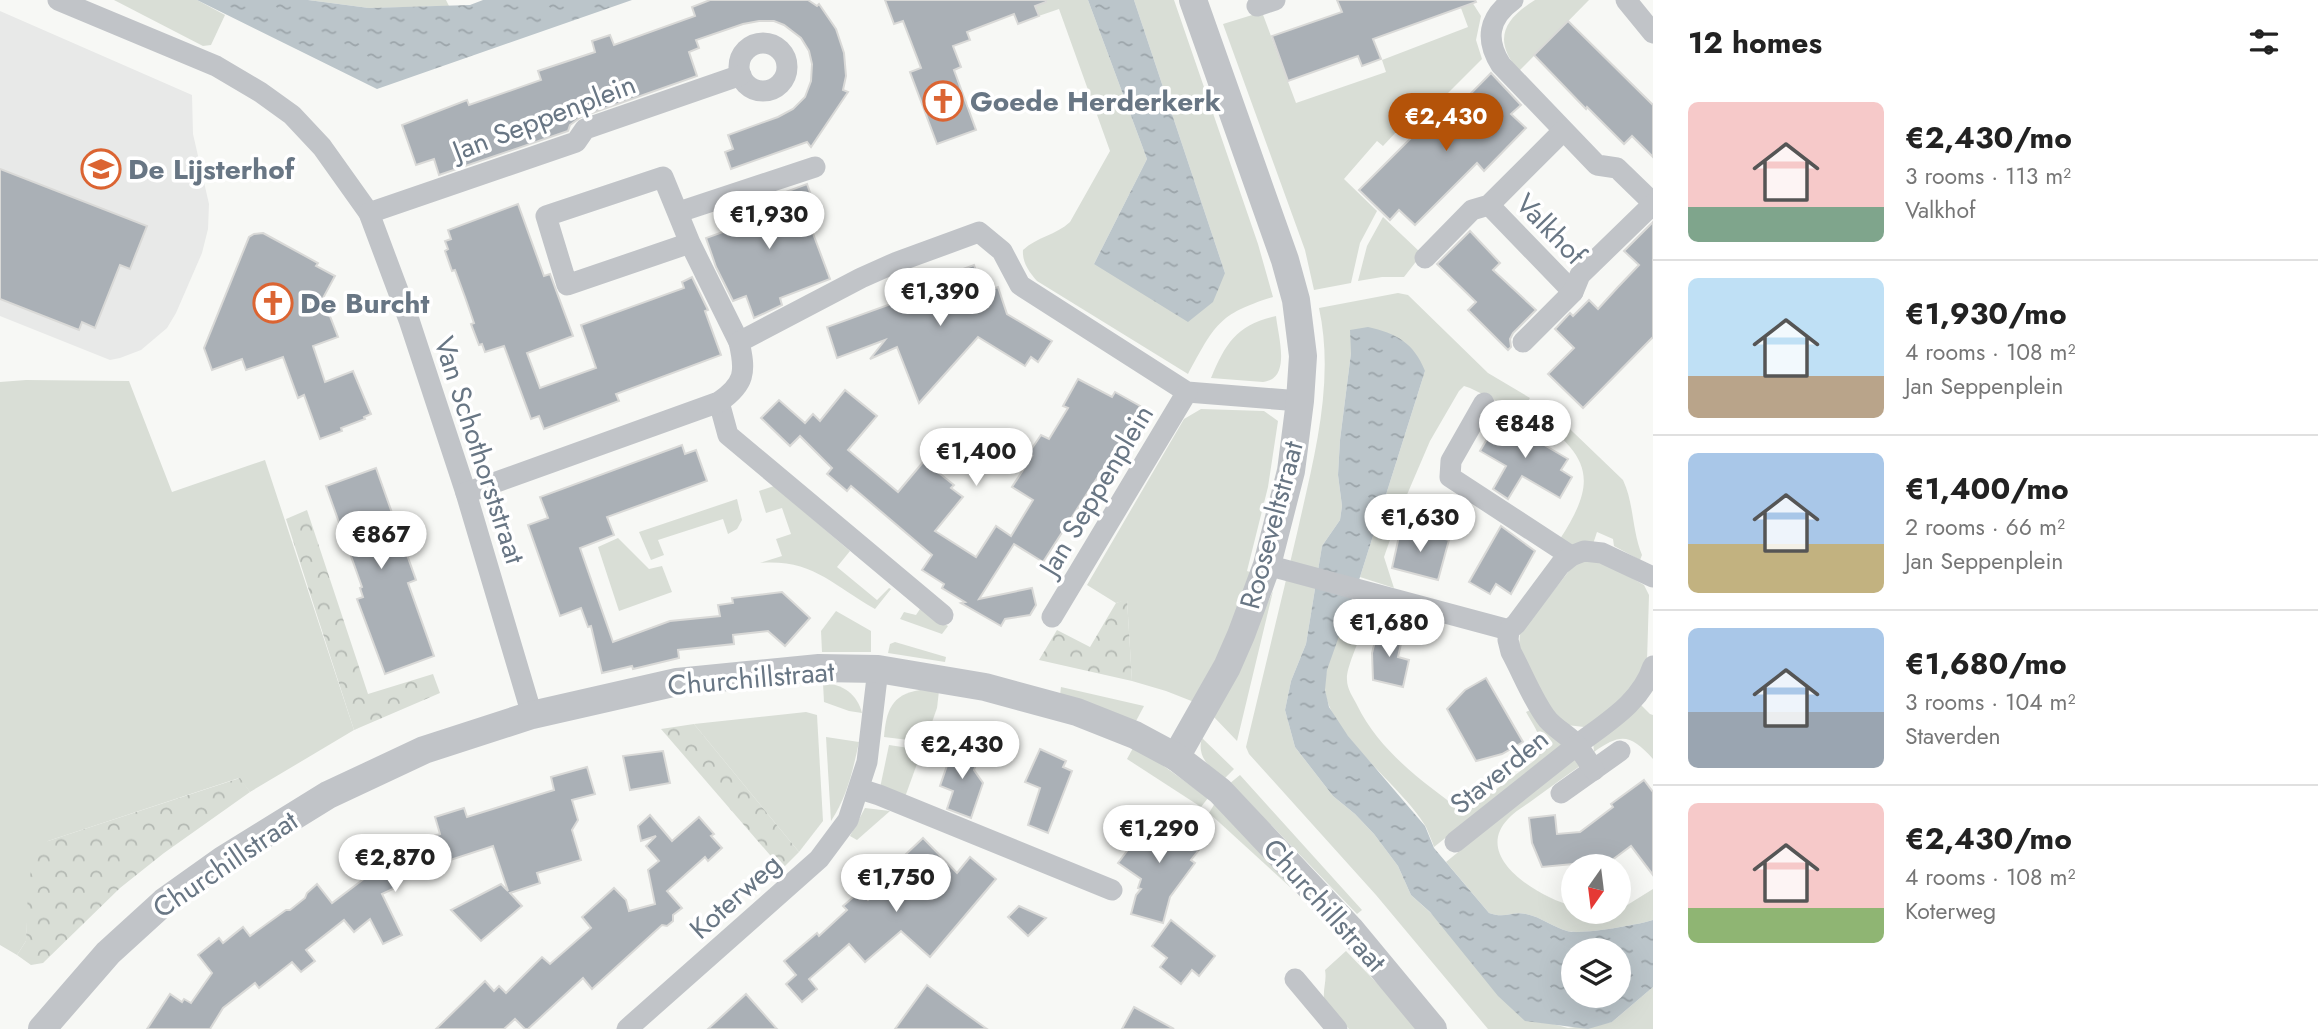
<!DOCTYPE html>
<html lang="en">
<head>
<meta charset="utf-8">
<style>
	:root { --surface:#fff; --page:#f2f2f2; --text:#222; --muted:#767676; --line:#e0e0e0; --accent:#b45309 }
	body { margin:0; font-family:Jost,sans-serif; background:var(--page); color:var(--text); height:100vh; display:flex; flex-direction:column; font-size:26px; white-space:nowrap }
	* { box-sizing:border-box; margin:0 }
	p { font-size:23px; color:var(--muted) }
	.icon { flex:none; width:38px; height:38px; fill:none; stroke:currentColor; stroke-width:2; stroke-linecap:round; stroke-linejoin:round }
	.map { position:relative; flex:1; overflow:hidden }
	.panel { display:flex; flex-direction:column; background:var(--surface); width:665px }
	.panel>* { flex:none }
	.needle { width:46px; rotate:194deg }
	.controls { position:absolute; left:1561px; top:854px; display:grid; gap:14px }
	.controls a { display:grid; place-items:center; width:70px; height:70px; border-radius:50%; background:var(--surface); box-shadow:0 7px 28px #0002; font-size:35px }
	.price { position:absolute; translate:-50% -60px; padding:0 16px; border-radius:24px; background:#fff; color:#222; font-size:23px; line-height:46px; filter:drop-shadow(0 2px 4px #0008) }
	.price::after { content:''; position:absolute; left:50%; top:42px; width:21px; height:16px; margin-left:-10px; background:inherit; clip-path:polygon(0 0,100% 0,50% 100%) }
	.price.selected { background:var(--accent); color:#fff }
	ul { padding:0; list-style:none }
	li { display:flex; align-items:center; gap:21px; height:175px; padding:0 35px }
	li+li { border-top:2px solid var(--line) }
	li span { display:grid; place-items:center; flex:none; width:196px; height:140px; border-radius:10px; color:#555 }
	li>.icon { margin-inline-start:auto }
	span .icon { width:84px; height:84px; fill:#fffc; stroke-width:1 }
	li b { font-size:30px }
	h2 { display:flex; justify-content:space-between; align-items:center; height:84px; padding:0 35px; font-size:30px }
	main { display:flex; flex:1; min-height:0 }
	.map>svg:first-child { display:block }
	.built { fill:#e8e9e8 }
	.grass { fill:#d9ded6 }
	.forest { fill:url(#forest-crowns) }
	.water { fill:url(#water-ripples); fill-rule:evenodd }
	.building { fill:#aab0b6; stroke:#d9d9d7; stroke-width:2 }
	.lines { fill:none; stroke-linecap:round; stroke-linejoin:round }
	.minor { stroke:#c1c4c8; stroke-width:21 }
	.tertiary { stroke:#c1c4c8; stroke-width:28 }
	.labels { text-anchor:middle; stroke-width:7; stroke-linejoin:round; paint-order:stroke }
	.poi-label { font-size:28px; font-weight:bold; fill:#687684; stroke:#fff; text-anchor:start }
	.street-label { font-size:28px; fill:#687684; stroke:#fff }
</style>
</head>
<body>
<main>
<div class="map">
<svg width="1653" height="1029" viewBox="0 0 1653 1029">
	<defs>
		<pattern id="forest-crowns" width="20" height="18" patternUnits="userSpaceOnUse" patternTransform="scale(1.75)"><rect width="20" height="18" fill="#d9ded6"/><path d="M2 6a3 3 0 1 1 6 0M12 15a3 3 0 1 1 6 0" fill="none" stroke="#b4b9b3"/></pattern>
		<pattern id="water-ripples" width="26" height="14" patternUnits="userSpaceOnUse" patternTransform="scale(1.75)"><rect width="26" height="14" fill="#bbc5ca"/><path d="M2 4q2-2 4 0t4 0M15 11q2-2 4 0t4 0" fill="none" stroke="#9ca5aa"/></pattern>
	</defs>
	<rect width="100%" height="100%" fill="#f7f8f5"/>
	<!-- built -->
	<path class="built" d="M0,11l192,84 1,39 16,70 -1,25 -6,24 -26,60 -9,15 -26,22 -21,8 -10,2 -110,-44z"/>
	<!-- grass -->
	<g class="grass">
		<path d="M114,0h83l28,15 -14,30 -8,1z"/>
		<path d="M308,0h138l3,6 -80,2z"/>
		<path d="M1019,0h69l59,159 -53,105 131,9 -91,-273h40l84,244 15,53c-55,17 -58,28 -85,77l-151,-93c-8,-9 -15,-19 -14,-31 14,-13 33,-15 47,-28l40,-71 -51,-142 -32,11z"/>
		<path d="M1458,0l14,2 9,14 -5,24 6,19 -61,61 -7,-7 -31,33 -6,-5 -33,38 33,32 -17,32 -9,40 -37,7 -9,-40 -82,-226 39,-12 34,91 90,-31 -4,-12 86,-33z"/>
		<path d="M1535,0h54l-70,71c-27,-31 -15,-52 16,-71z"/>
		<path d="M1383,217l39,37 -18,23h-22l-24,4 9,-35z"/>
		<path d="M1398,293l10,2 80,78 42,25 -9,15 -51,-25 -6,-2 -5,5 -29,50 -30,70 -16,46 10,31 -34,-11 65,-206 -74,-18 -11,87 -2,35 4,31 -2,14 -18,26 -16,98 -15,37 -6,29 10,37 38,49 22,18 19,20 24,32 13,29 142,129 15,4 44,-6 41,-35v42h-165l-112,-134 -127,-141 -3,-7c17,-72 35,-145 52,-218 16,-72 37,-147 21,-221z"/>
		<path d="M1276,316c2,20 16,63 -13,66l-52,-4c15,-36 26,-53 65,-62z"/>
		<path d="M26,380l103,1 43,111 93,-32 89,270 -104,62 -11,-14 -191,63 -21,81 -1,19 -9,14 -17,-10v-563z"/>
		<path d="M1535,401l13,7 75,72c11,23 9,51 19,75l-2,5 -26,-14 -1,-7 -16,-7 -4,12 -18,2 -15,-7c42,-64 26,-84 -29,-127z"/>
		<path d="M1201,409l63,2 14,10 -10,66 -21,84 3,1 -13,45 -43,85 -28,-11 -34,-10 -5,-81 -11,3 -29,-18 97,-166z"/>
		<path d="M774,486l76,65 -13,16 40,33 12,-12 2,1 -16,20c-43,-24 -62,-50 -115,-46l22,-7 -6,-17 15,-5 -9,-26 -16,5 -7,-22z"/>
		<path d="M737,499l5,21 -5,9 -9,5 -5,-15 -65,21 6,15 -13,5 -12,-28z"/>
		<path d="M618,538l31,31 13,-3 10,26 -53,19 -21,-64z"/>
		<path d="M1600,560l44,25 5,10 -2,66 -16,30 -38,32 -9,4 -17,-2 -14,-11 -34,-66 1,-15 56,-71z"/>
		<path d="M1273,591l-36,150 -25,-26 31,-60z"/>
		<path d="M1352,600l47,9 -1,6c-20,-3 -30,-2 -37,19 -4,12 -15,35 -14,46 0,9 6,17 10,25 23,47 67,78 108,108l70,-53c11,-20 1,-30 -9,-48l6,-3 35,33 -133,105c-2,-6 -5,-13 -8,-20 -21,-38 -100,-95 -101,-139 0,-30 17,-61 27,-88z"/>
		<path d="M920,609l28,17 -6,8 -42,-15 4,-7 12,3z"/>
		<path d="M836,611l35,20v21h-49l-1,-21z"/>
		<path d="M895,642l51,15 -1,5 -57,-9 2,-9z"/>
		<path d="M823,683c20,1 34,11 39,30l-13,-2 -25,-9z"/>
		<path d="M1061,687l83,19 -9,17 -75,-28z"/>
		<path d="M920,690l19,1 -2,17 -12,34 -41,-5c2,-25 7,-43 36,-47z"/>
		<path d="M1640,704l10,10 3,1v44c-23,-25 -32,-26 -59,-7l-1,-10z"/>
		<path d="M806,712l11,3 6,106 -24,31 -105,-128z"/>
		<path d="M826,737l33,5c-6,28 -12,55 -28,79z"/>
		<path d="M1202,738l32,31 -11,11c-12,-12 -27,-23 -21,-42z"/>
		<path d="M889,745l33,5 -17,47 -25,-9z"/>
		<path d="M1133,748l28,16 47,34 -7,9 -74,-48z"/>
		<path d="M1576,756l7,8c-18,12 -35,25 -53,38 -7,5 -16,10 -22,17 -37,39 33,79 65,87v6h46v-4l5,-1 29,-18v31c-16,5 -72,15 -86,11 -14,-4 -26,-14 -41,-17 -14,-3 -21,5 -37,-1l-43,-51z"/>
		<path d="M1240,775l122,135 -5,4 -110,-114 -18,-16z"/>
		<path d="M1215,803l77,82 -2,2 -81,-74z"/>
		<path d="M865,808l25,3 -33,29 -7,-4z"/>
		<path d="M1346,951l75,78h-72c-7,-8 -23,-19 -25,-31 -1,-9 3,-18 1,-28z"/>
	</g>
	<!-- forest -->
	<g class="forest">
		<path d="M307,510l61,184 65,-20 7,19 -86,37 -68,-211z"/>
		<path d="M1127,599l5,82 -93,-21 18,-30 33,17 26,-44z"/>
		<path d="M694,724l105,128 -17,17 -121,-140z"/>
		<path d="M240,778l10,14 -86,61 -44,35 -77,75 -12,2 -14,-10 9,-14 2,-55 5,-25 15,-20z"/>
	</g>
	<!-- water -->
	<g class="water">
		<path d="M197,0h111l61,8 101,-3 13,-5h149l-255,89z"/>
		<path d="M1088,0h46l91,273 -12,29 -25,20 -94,-58 53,-105z"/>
		<path d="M1368,327c28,6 46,16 57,44l-65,206 -33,93 -2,20 4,17 19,29 77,90 9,22 55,65c16,6 23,-2 37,1 15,3 27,13 41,17 14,4 70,-6 86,-11v67l-41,35 -24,7 -63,-8 -27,-25 -68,-84 -19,-17 -13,-29 -24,-32 -19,-20 -22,-18 -38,-49 -10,-37 6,-29 15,-37 16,-98 18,-26 2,-14 -4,-31 2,-35 11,-87 -1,-23zM1573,950h46v46h-46z"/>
	</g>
	<!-- building -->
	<g class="building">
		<path d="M710,0h98l9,6 2,-2 17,25 8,24 2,23 -3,14 5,2 -37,55 -4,-5 -76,27 -6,-17 8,-3 -5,-14 50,-18 15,-8 12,-12 6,-16 1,-17 -3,-13 -8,-13 -17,-13 -10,-4h-15l-16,3 -47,16 3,8 -10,4 8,24 -116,41 -11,8 -2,6 -129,44 -5,-16 -18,6 -14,-40 65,-25 2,5 72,-25 -3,-9 57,-19 -3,-11 18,-6 4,10 81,-29 -3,-9z"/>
		<path d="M885,0h161v2l-11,4 4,10 -21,8 -4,-10 -47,18 3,8 -17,6 8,21 -7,3 22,60 -39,14 -27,-72 11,-4 -18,-47 -9,3z"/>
		<path d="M1337,0h138l1,2 -103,37 8,20 -19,7 -4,-10 -70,25 -16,-45 70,-24z"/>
		<path d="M1568,21l85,84v52l-21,-21 -8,8 -37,-37 -1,2 -52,-54z"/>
		<path d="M1491,73l30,32 -10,9 15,14 -42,43 -7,-8 -62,62 -16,-15 -9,10 -31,-30 64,-64 8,8z"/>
		<path d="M0,169l147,57 -17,43 -10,-4 -25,63 -13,-6 -3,8 -79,-31z"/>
		<path d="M807,184l9,25 -11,3 25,67 -50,19 2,7 -28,13 -8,-22 -13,5 -17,-34 -10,-29 17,-6 -4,-10 15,-5 -2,-5z"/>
		<path d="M518,204l26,72 6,-2 23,62 -46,17 13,35 56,-20 -15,-43 103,-37 -2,-6 10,-5 16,33 -3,1 16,44 -105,39 3,7 -75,28 -5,-13 -8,3 -27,-73 -19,6 -3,-8 -3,1 -8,-21 3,-1 -9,-26 -10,-27 -3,1 -7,-20 3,-2 -3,-8 6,-2 -3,-9z"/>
		<path d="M1653,222v115l-70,71 -35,-34 26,-26 -19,-19 15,-16 3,3 16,-16 9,9 20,-22 21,-22 -15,-14z"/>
		<path d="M1470,231l30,32 -7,7 43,40 -23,23 -3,6 1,8 -3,3 -40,-40 8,-8 -39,-38z"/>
		<path d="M263,233l55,30 -2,3 19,10 -12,22 15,39 -25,9 12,36 28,-11 18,43 -7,3 1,2 -24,9 1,3 -22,8 -16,-44 -6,3 -15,-41 -37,13 -4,-11 -30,11 -8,-22 45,-111 5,-3z"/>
		<path d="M974,265l10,27 14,-5 9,27 45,27 -14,21 -7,-5 -6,9 -47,-29 -59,66 -22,-56 -27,12 15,-19 -48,18 -10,-31 75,-27 -2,-4 18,-6 -2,-4z"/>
		<path d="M1078,379l34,18 3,-5 25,14 -1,3 2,1 -98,152 -29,-18 -35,55 53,-11 4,17 -6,10 -25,4 -4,7 -40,-23 4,-1 -23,-14 2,-4 -22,-14 10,-15 -81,-69 -4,5 -20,-17 5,-6 -32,-32 -10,10 -29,-28 18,-18 26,23 8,-9 7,7 25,-31 32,26 -29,34 50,42 26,-31 30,24 -3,3 12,9 -28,34 41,26 20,-31 15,10 22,-36 -21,-13 20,-31 -4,-2 13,-19 8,4 19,-31 -5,-2z"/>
		<path d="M1501,415l35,21 -2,3 34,20 -7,11 11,7 -12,21 -38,-22 -14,23 -15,-10 13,-23 -26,-15z"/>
		<path d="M682,445l3,9 11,-4 11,31 -100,36 7,18 -34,13 33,94 57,-21 50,-5 -2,-11 15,-2 -1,-5 50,-6 28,26 -25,28 -17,-15 -35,4 1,9 -56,6 1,8 -46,11 -1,-3 -30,7 -11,-47 -3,1 -7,-19 -21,8 -32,-91 20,-7 -8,-21z"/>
		<path d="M376,468l40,112 -8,3 26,73 -49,18 -28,-75 6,-2 -3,-9 2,-1 -36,-101z"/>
		<path d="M1501,526l34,25 -24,43 -15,-10 -6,10 -21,-12z"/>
		<path d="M1401,527l48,13 -11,40 -46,-12z"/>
		<path d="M1378,629l25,6 -5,22 11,3 -6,27 -30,-7 -1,-27z"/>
		<path d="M1486,678l37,64 -21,12 -26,7 -29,-52 18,-19z"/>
		<path d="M954,745l26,10 -6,15 9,13 -12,35 -24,-9 6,-18 -13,-5z"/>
		<path d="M1040,749l26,12 -3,6 9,4 -24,62 -20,-8 12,-37 -15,-6z"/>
		<path d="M663,751l7,32 -40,7 -7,-34z"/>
		<path d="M587,767l8,27 -23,6 6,20 -6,10 9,30 -44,13 3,10 -30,10 12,13 -41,35 -30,-31 50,-26 7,7 -15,-45 -58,19 -2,-8 -42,23 4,8 -13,6 20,41 -19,9 -13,-25 -16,13 -10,-12 -38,30 9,11 -14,11 -9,-10 -33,26 -4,-5 -32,25 -13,21h-63l23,-35 12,8 2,-3 7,4 21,-30 -14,-18 21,-17 4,5 20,-16 7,9 36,-26h4l15,-12 2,-5 10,-9 15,19 33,-25 -13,-24 18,-10 3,5 24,-12 5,9 38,-12 -5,-17 29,-9 3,9 87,-27 -3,-13z"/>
		<path d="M1644,780l9,12v83l-22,-29 -27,20h-6l-4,-4 -52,5 -10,-24 -3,-25 26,-3 2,19 23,-2 33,-25 -2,-3z"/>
		<path d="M1157,811l45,35 -11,14 4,3 -25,34 -7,26 -32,-9 5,-19 5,-6 -3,-1 3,-9 -23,-16z"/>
		<path d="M650,815l22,26 27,-24 15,17 -3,2 11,12 -14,13 -3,-4 -38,34 15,17 -9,7v6l-6,5 -5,-1 -70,64 -9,-11 -55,51h-3l-10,-10 -11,10h-68l49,-48 9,10 5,-5 7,7 36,-36 8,7 41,-36 -9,-11 32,-29 12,12 3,11 26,-7 -7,-34 11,-9 -13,-15 10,-10 -15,5 -3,-15z"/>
		<path d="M923,838l34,35 13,-16 26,22 -66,78 -29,-26 -36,31 -16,-18 -40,35 8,10 -15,13 -16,-18 10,-9 -12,-14 33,-28 2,3 28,-26 -4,-4 16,-14 9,8 43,-37 -7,-7z"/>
		<path d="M1019,906l27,12 -18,18 -20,-19z"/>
		<path d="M1171,920l44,36 -16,20 -7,-6 -11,14 -21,-17 7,-9 -15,-12z"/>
		<path d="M927,985l28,21 32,23h-92z"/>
		<path d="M746,994l31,35h-69z"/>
		<path d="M1134,1007l40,22h-52z"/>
	</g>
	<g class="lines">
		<!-- minor -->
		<g class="minor">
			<path d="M58,0l158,66 44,26 32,23 30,32 47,66 40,107 57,173 66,222"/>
			<path d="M1513,0c-25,18 -28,40 -12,65l96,100 20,3 36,35"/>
			<path d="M1626,0l27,33"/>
			<path d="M1257,6l18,-6"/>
			<circle cx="763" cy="67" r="24"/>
			<path d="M1489,205l84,87"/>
			<path d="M679,212l136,-45"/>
			<path d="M369,213l207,-71 9,-13 156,-54"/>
			<path d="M690,243l-27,-66 -117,39 21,69 123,-42 49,99"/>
			<path d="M1425,258l47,-48 17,-5 74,-74"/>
			<path d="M1523,342l50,-50 7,-17 73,-71"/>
			<path d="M719,402l9,33 215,180"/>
			<path d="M1484,403l-33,58 -1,16 121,79"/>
			<path d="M466,493l253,-91c26,-18 27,-30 20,-60l122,-64 36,-16 82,-30 23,19 18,34 167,107 113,9"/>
			<path d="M1267,565l242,65"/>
			<path d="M1653,577l-51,-24 -18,-2 -13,5 -11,9 -44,59 -7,6 -1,10 3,12c11,20 23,51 37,68 9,10 20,15 29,25 30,-23 64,-42 76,-79"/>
			<path d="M1052,617l135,-225"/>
			<path d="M860,789l19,6 233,95"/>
			<path d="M1561,793l59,-42"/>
			<path d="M1455,842l122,-97 17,25"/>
			<path d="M1295,979l42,50"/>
			<path d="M627,1029l192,-170 29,-39 19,-58 11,-93"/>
		</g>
		<!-- tertiary -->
		<g class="tertiary">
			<path d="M1176,757l51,-90 14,-32 26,-70 24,-94 9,-70 3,-45 -7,-56 -11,-40 -92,-260"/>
			<path d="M42,1029l66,-76 56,-51 59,-42 105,-65 96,-45 108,-35 145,-33 142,-14 59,1 107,18 92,25 58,23 41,22 44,34 130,138 83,100"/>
		</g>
	</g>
	<!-- icons -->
	<defs>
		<g id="church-ring" transform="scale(2.0125)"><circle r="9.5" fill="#fff" stroke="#db6432" stroke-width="1.5"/><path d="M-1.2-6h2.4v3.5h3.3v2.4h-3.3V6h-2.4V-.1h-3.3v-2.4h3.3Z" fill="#db6432"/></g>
		<g id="school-ring" transform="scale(2.0125)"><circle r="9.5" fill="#fff" stroke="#db6432" stroke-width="1.5"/><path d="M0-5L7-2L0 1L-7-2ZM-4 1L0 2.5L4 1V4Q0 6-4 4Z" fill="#db6432"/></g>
	</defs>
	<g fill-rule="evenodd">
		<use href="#church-ring" x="943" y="101"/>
		<use href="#school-ring" x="101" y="169"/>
		<use href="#church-ring" x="273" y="303"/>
	</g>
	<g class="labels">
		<!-- poi labels -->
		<g class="poi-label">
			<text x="970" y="111">Goede Herderkerk</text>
			<text x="128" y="179">De Lijsterhof</text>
			<text x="300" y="313">De Burcht</text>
		</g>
		<!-- street labels -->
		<g class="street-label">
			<text transform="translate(544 117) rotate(-21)" y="10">Jan Seppenplein</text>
			<text transform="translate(1551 229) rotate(46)" y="10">Valkhof</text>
			<text transform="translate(480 450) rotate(72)" y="10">Van Schothorststraat</text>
			<text transform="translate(1096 490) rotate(-59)" y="10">Jan Seppenplein</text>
			<text transform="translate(1271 525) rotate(-75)" y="10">Rooseveltstraat</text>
			<text transform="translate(751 678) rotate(-5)" y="10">Churchillstraat</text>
			<text transform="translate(1499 771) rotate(-39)" y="10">Staverden</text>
			<text transform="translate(225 864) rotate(-34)" y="10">Churchillstraat</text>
			<text transform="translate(735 896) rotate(-42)" y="10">Koterweg</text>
			<text transform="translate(1325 905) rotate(48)" y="10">Churchillstraat</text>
		</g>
	</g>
</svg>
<div class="controls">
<a><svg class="needle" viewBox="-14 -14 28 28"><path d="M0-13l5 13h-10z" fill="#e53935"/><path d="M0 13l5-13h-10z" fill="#767676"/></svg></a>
<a><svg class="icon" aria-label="layers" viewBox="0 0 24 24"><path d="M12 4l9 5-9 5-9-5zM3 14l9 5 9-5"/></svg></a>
</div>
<b class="price selected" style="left:1446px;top:153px">€2,430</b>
<b class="price" style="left:769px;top:251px">€1,930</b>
<b class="price" style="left:940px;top:328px">€1,390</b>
<b class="price" style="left:1525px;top:460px">€848</b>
<b class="price" style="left:976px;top:488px">€1,400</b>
<b class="price" style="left:1420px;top:554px">€1,630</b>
<b class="price" style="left:381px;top:571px">€867</b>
<b class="price" style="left:1389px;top:659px">€1,680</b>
<b class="price" style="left:962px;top:781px">€2,430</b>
<b class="price" style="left:1159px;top:865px">€1,290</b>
<b class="price" style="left:395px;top:894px">€2,870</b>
<b class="price" style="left:896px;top:914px">€1,750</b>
</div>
<section class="panel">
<h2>12 homes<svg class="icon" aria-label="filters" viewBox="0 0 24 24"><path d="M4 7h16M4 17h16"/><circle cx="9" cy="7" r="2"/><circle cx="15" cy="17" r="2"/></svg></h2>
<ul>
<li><span style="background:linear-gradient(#f6c9c9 75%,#7fa58c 0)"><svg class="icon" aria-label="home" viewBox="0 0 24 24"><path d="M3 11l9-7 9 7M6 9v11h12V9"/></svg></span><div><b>€2,430/mo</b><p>3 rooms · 113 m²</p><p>Valkhof</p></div></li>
<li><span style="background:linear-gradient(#bfe0f5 70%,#b9a48a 0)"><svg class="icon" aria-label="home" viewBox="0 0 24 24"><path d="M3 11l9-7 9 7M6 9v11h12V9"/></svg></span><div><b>€1,930/mo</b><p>4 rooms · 108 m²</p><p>Jan Seppenplein</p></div></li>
<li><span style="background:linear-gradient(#a9c7e8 65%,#c2b280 0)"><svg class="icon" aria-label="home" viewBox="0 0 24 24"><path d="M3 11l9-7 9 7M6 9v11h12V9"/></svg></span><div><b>€1,400/mo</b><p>2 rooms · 66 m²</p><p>Jan Seppenplein</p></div></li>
<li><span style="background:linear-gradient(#a9c7e8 60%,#9aa5b1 0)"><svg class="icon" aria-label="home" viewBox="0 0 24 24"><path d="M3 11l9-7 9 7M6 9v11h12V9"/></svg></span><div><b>€1,680/mo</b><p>3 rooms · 104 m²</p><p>Staverden</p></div></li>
<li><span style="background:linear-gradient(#f6c9c9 75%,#8fb573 0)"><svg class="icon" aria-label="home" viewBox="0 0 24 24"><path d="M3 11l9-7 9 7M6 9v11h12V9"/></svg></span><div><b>€2,430/mo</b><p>4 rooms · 108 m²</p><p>Koterweg</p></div></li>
</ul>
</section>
</main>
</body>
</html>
